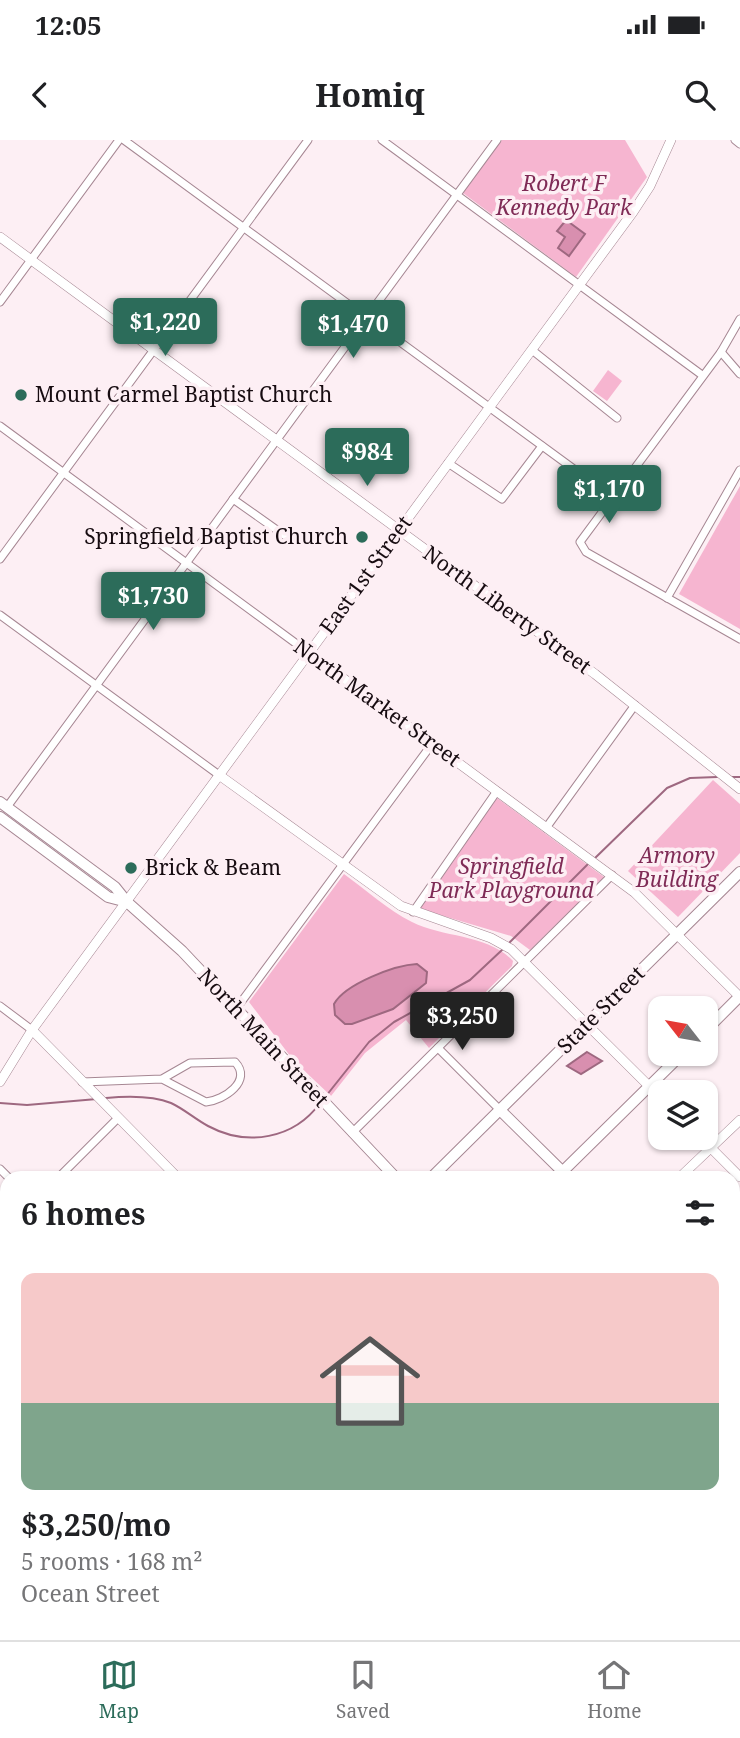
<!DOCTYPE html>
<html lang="en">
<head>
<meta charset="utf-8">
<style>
	:root { --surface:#fff; --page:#f2f2f2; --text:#202124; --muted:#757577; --line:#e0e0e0; --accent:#2c6c5a }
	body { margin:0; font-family:"Noto Serif",serif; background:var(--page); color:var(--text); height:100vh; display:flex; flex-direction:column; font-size:26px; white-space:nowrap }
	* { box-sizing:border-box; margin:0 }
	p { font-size:23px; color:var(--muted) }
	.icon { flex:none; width:38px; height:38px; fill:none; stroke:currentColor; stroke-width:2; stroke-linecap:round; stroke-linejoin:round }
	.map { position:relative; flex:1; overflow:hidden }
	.side { position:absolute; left:0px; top:1031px; width:740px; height:471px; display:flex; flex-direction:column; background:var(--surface); border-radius:21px 21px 0 0; box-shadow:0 2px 5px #0004 }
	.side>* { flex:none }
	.needle { width:46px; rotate:301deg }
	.controls { position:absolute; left:648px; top:856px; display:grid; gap:14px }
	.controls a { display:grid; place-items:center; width:70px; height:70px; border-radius:14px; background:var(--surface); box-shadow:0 2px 5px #0004; font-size:35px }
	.price { position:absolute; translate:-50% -60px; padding:0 16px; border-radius:7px; background:var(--accent); color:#fff; font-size:23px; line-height:46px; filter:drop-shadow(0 2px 4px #0008) }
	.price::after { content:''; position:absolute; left:50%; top:42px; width:21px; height:16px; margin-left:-10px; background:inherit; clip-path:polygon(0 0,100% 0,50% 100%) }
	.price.on { background:#222; color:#fff }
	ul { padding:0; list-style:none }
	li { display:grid; align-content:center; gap:14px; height:371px; padding:0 21px }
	li span { display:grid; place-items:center; height:217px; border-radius:14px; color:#555 }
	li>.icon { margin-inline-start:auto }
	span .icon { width:126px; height:126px; fill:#fffc; stroke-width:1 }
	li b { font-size:30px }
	h2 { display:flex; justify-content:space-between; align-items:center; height:84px; padding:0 21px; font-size:30px }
	.status { display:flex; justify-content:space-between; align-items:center; height:49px; padding:0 35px; background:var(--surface); direction:ltr }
	.status svg { height:19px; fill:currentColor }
	header { display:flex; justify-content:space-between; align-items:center; height:91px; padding:0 21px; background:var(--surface); font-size:32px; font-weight:700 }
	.menu { display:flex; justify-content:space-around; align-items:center; height:98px; border-top:2px solid var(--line); background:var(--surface); font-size:19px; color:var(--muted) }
	.menu a { display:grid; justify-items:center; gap:4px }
	.menu .on { color:var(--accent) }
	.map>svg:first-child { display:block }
	.green { fill:#f6b5d0 }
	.water { fill:#d88faf; stroke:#9e6880; stroke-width:2 }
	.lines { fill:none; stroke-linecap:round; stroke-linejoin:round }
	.stream { stroke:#9e6880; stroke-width:2 }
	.minor-casing { stroke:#a68793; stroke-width:9 }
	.tertiary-casing { stroke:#a68793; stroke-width:10 }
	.primary-casing { stroke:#a68793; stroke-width:12 }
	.minor { stroke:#fff; stroke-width:7 }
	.tertiary { stroke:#fff; stroke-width:9 }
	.primary { stroke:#fff; stroke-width:10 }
	.rail-casing { stroke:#8e8186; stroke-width:4.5 }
	.rail { stroke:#fdeff4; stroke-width:2; stroke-dasharray:5; stroke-linecap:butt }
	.poi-dot { fill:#2c6c5a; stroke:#fdeff4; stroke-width:2.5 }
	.labels { text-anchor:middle; stroke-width:7; stroke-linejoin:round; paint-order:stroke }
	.park-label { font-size:21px; font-style:italic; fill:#7f2b56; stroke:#fdeff4 }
	.poi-label { font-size:21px; fill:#170c11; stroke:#fdeff4; text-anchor:start }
	.street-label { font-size:21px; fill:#170c11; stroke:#fdeff4 }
</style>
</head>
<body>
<div class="status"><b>12:05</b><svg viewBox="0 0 49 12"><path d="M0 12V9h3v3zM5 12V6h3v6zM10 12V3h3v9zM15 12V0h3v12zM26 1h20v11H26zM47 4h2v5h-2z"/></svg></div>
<header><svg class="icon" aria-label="back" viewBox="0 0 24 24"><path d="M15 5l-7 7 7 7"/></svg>Homiq<svg class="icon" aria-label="search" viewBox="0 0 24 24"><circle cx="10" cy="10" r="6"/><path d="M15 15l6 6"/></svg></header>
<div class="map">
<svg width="740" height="1500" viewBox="0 0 740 1500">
	<rect width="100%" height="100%" fill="#fdeff4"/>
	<!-- green -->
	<g class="green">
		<path d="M502,0h123l22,37 -71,100 -113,-84z"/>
		<path d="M608,230l14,11 -15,20 -14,-10z"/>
		<path d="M740,346v143l-61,-35z"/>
		<path d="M713,640l27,24v49l-62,64 -50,-46z"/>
		<path d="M497,658l107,79 -74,73 -19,-14 -91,-27z"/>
		<path d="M344,734c22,16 44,36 68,48 32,16 76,12 101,39l-1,5 -83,82 -23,-28 -41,33 -34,43 -37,-35 -45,-59z"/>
		<path d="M0,1389l7,7v52l-7,7z"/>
	</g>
	<!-- water -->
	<g class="water">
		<path d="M566,80l19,14 -16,22 -11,-8 7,-11 -8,-6z"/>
		<path d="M417,824l10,8 -1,11 -33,26 -41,15h-7l-10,-9 -1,-11c11,-20 61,-39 83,-40z"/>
		<path d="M587,912l15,9 -21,13 -14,-8z"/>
	</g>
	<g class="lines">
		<!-- stream -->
		<g class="stream">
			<path d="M730,637h10"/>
			<path d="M593,720l74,-72 23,-10 27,-1"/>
			<path d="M509,803l80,-80"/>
			<path d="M326,956l43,-54 25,-20 76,-42 32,-30"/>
			<path d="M106,958c21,-2 45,-3 65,5 13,6 24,16 37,23 39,21 86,13 112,-23"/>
			<path d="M0,963l27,2 70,-6"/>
		</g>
		<!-- minor casing -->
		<g class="minor-casing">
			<g id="minor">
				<path d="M124,0l488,357"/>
				<path d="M382,0l320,235"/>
				<path d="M735,0l5,4"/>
				<path d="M0,162l119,-162"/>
				<path d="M740,179l-19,33 -141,190 6,10 154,87"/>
				<path d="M532,210l85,68"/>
				<path d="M721,212l19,22"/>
				<path d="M0,286l309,227"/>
				<path d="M448,323l54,36 40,-53"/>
				<path d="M233,359l58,41"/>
				<path d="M0,419l308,-419"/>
				<path d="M667,458l73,-128"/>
				<path d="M0,475l219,160"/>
				<path d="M7,667l490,-667"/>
				<path d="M546,688l89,-123"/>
				<path d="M413,772l84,-121"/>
				<path d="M0,866l32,24"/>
				<path d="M236,869l196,-265"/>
				<path d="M438,908l62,62"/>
				<path d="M82,942l80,-3 28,-16 45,-1c18,19 -11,38 -29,40l-44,-23"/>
				<path d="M352,993l260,-258"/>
				<path d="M0,1029l9,9"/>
				<path d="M58,1038l60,-60"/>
				<path d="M0,1096l7,-7"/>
				<path d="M458,1494l6,6"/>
				<path d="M630,1494l6,6"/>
			</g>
		</g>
		<!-- tertiary casing -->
		<g class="tertiary-casing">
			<g id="tertiary">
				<path d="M0,97l595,437 145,115"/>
				<path d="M309,513l326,240 105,104"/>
				<path d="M219,635l182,131 90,32 20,11 149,148"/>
				<path d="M32,890l146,148"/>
				<path d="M0,942l32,-52 601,-818 17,-26 21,-46"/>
				<path d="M701,998l39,39"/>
				<path d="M679,1038l61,-58"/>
				<path d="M733,1113l7,-7"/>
				<path d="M733,1237l7,-7"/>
				<path d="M0,1358l7,7"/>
				<path d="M733,1360l7,-6"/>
				<path d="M0,1376l7,7"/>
				<path d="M733,1484l7,-7"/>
				<path d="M124,1494l5,6"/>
				<path d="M294,1494l6,6"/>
				<path d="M115,1500h1"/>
				<path d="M345,1500l5,-6"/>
				<path d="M469,1500l5,-6"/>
				<path d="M595,1500l4,-6"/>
				<path d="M717,1500l5,-6"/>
			</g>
		</g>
		<!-- primary casing -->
		<g class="primary-casing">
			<g id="primary">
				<path d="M0,662l115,85 12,15 55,49 214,227"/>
				<path d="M0,677l108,80 19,5"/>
				<path d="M705,891l35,-35"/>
				<path d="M500,970l69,68"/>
				<path d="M431,1038l309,-306"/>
				<path d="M556,1038l126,-124"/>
				<path d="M733,1202l7,6"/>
				<path d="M733,1374l7,7"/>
				<path d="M0,1470l7,-7"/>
				<path d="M94,1500l6,-6"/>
				<path d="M219,1500l5,-6"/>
			</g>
		</g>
		<!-- minor -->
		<use href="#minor" class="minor"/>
		<!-- tertiary -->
		<use href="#tertiary" class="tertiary"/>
		<!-- primary -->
		<use href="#primary" class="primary"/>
		<!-- rail casing -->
		<g class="rail-casing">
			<path id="rail" d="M463,1494l6,6"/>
		</g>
		<!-- rail -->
		<use href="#rail" class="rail"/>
	</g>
	<!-- markers -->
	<g class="poi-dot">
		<circle cx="21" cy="255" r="7"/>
		<circle cx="362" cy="397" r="7"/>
		<circle cx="131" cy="728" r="7"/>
	</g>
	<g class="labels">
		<!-- park labels -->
		<g class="park-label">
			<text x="564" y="51">Robert F<tspan x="564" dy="24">Kennedy Park</tspan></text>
			<text x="677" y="723">Armory<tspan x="677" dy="24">Building</tspan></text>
			<text x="511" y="734">Springfield<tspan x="511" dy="24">Park Playground</tspan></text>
		</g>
		<!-- poi labels -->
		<g class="poi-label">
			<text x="35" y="262">Mount Carmel Baptist Church</text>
			<text x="348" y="404" text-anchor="end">Springfield Baptist Church</text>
			<text x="145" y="735">Brick &amp; Beam</text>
		</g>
		<!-- street labels -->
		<g class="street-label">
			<text transform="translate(366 435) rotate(-54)" y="7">East 1st Street</text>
			<text transform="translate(507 470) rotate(36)" y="7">North Liberty Street</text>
			<text transform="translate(377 563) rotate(36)" y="7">North Market Street</text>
			<text transform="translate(601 870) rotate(-45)" y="7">State Street</text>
			<text transform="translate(263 898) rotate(47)" y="7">North Main Street</text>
		</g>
	</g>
</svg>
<div class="controls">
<a><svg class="needle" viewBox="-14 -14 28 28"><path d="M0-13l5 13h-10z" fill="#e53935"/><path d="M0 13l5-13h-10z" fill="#757577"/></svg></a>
<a><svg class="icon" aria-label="layers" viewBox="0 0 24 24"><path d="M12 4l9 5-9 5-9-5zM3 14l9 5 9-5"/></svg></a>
</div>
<b class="price" style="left:165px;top:218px">$1,220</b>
<b class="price" style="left:353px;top:220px">$1,470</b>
<b class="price" style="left:367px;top:348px">$984</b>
<b class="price" style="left:609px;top:385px">$1,170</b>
<b class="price" style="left:153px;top:492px">$1,730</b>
<b class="price on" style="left:462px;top:912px">$3,250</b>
<section class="side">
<h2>6 homes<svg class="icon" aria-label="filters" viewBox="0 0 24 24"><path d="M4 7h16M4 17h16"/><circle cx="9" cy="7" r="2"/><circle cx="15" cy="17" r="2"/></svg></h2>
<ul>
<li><span style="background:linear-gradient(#f6c9c9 60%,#7fa58c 0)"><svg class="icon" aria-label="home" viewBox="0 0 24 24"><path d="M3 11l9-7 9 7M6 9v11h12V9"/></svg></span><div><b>$3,250/mo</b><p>5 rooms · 168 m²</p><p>Ocean Street</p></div></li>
</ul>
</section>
</div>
<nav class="menu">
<a class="on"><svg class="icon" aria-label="map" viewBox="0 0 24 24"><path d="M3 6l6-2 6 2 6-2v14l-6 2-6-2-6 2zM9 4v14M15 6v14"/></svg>Map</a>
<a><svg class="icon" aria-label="saved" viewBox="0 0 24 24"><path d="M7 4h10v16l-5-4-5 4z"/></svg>Saved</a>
<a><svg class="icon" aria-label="home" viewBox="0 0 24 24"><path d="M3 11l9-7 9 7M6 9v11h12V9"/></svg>Home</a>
</nav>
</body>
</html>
